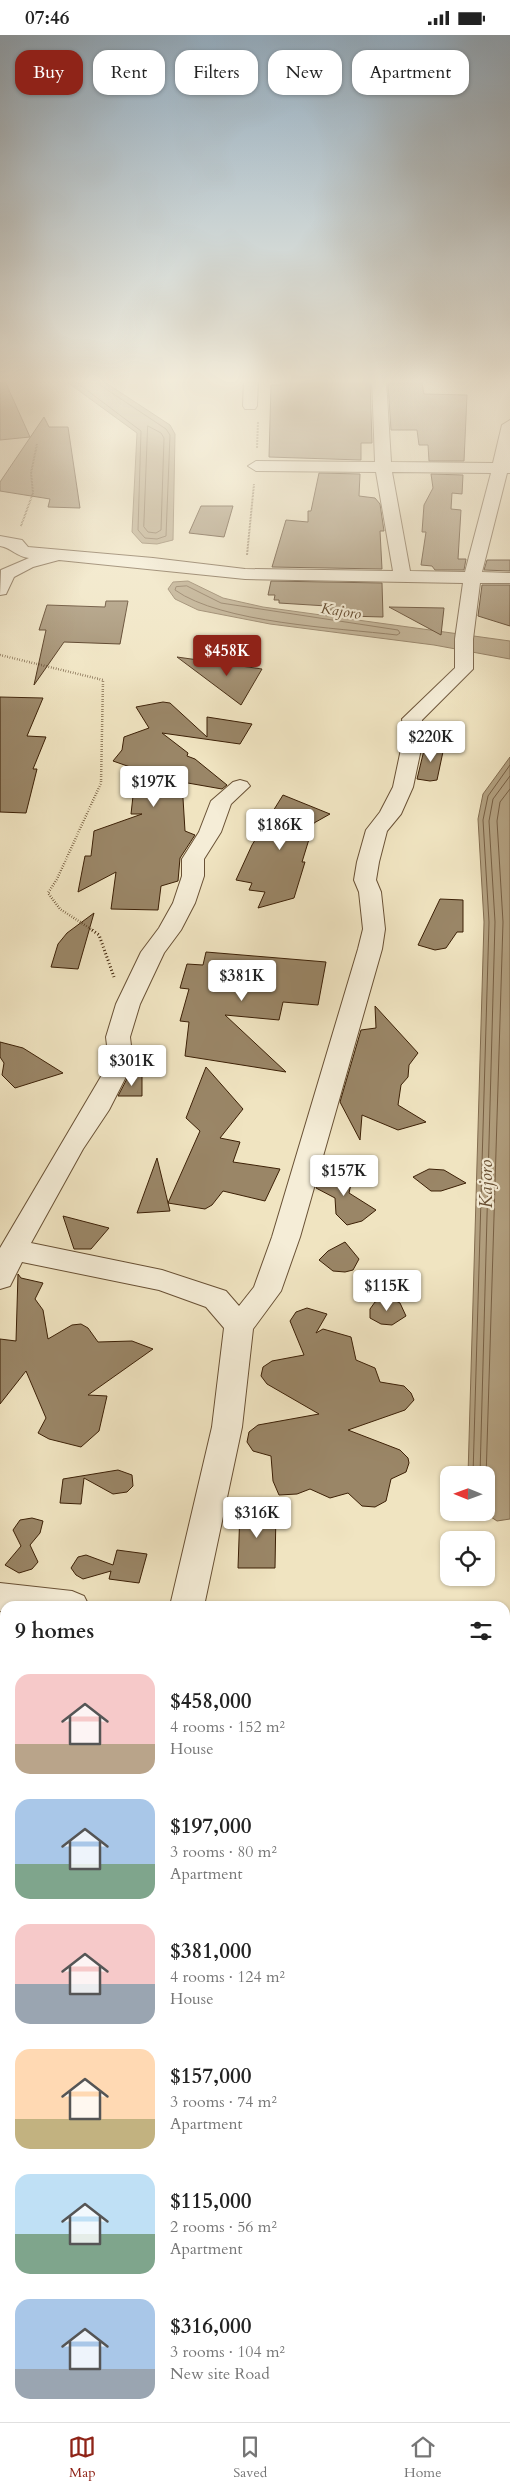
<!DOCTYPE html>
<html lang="en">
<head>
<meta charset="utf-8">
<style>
	:root { --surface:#fff; --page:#f6f6f6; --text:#222; --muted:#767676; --line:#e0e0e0; --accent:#8f2418 }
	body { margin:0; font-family:Cardo,serif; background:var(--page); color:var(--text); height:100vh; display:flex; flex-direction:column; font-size:19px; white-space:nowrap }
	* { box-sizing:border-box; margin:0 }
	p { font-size:16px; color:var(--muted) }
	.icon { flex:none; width:28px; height:28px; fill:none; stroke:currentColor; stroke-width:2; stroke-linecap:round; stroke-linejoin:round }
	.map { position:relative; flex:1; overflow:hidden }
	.drawer { position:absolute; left:0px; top:1566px; width:510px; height:821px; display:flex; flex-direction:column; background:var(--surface); border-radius:15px 15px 0 0; box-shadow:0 1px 4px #0004 }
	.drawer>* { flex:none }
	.guide { position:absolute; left:15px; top:15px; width:480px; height:45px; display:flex; gap:10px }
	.needle { width:32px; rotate:271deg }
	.buttons { position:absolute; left:440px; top:1431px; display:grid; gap:10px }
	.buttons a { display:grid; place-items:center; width:55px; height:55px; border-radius:10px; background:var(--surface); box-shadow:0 1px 4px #0004; font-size:25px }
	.price { position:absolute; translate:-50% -42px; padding:0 11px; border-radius:5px; background:#fff; color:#222; font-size:16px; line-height:32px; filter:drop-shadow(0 1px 2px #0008) }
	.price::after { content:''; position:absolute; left:50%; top:30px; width:15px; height:11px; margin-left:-8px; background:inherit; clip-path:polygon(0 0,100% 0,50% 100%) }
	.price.current { background:var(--accent); color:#fff }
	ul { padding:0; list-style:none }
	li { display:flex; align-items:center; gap:15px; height:125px; padding:0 15px }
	li span { display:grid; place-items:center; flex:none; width:140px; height:100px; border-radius:15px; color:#555 }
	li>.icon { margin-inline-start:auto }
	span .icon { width:60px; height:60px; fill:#fffc; stroke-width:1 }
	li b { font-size:21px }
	h2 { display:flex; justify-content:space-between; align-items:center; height:60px; padding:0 15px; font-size:21px }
	.pill { padding:0 18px; border-radius:15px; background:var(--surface); box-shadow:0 1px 4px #0004; font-size:18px; line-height:45px }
	.pill.current { background:var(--accent); color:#fff }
	.status { display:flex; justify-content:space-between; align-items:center; height:35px; padding:0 25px; background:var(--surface); direction:ltr }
	.status svg { height:14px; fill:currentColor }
	.tabs { display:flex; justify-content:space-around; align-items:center; height:70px; border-top:1px solid var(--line); background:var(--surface); font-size:14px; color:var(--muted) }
	.tabs a { display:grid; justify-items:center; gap:2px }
	.tabs .current { color:var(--accent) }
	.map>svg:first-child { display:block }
	.water { fill:#b3a181; stroke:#836d50 }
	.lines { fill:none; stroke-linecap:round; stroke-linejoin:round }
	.shore { stroke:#786044; stroke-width:1 }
	.building { fill:#9a8667; stroke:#3c2006 }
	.street-casing { stroke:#695135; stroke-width:2 }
	.path-far2 { stroke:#3c2006; stroke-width:2; stroke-dasharray:0.5 1; stroke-linecap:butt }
	.path-far1 { stroke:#3c2006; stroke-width:2.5; stroke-dasharray:0.5 2; stroke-linecap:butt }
	.path { stroke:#3c2006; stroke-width:3; stroke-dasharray:1 2.5; stroke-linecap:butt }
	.street { fill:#f5edd7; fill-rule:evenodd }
	.labels { text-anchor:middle; stroke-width:4.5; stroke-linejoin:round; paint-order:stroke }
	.far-water-label { font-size:15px; font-style:italic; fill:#664d31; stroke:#f5edd7 }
	.water-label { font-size:18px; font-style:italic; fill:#664d31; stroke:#f5edd7 }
</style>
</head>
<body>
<div class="status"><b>07:46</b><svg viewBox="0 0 49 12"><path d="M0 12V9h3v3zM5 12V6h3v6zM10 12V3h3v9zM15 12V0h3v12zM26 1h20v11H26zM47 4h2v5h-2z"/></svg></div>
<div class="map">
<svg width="510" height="2387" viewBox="0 0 510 2387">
	<rect width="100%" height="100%" fill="#f0e4c1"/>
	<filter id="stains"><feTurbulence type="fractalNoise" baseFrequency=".004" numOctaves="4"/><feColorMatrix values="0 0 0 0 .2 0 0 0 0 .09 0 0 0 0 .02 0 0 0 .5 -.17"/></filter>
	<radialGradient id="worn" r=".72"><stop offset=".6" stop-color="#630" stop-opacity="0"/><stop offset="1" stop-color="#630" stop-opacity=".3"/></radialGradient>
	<!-- water -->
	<g class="water">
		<path d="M63,344h37l70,46 5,9 -2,106 -16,4 -15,-1 -10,-11 5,-99z"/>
		<path d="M188,546l35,17 40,9 247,34v18l-76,-14 -164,-21 -72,-14 -23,-11 -7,-10 5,-7z"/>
		<path d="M510,722v762l-13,2 -12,-8 1,-38h-18l16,-553 -6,-103 5,-25z"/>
		<path d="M131,2383v-1l108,1 -2,4h-108z"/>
	</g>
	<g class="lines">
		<!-- shore -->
		<g class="shore">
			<path d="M72,344l69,52 -3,99 7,8 12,1 9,-3 4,-101 -4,-6 -66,-44 -2,-6"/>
			<path d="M148,391l13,7 3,5 -3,92 -5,3 -8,-1 -4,-5z"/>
			<path d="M187,551l34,17 177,27 2,3 -3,2c-59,-7 -176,-12 -222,-45l1,-3z"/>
			<path d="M473,1440l16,-553 -6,-102 5,-24 22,-31"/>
			<path d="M480,1440l15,-553 -6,-101 4,-22 17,-23"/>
			<path d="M486,1444l17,-557 -6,-101 3,-19 10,-13"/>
		</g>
	</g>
	<!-- building -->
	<g class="building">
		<path d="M0,344h4l26,58 -30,3z"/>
		<path d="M280,344l90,1 2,63h-11v17l-92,-3 2,-72h10z"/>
		<path d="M388,348h34l2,11 43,1 -3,66h-35l-1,-16h-9l-2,-15h-26z"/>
		<path d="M44,382l5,10h19l12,81 -32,-1 2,-8 -50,-8v-9z"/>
		<path d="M319,438l41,1 -1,22 16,2 5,6 4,27h-4l2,38 -110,-2 14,-47 22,2v-11h3z"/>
		<path d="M431,439l32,1 -1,19 -10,-1 -1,16 10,1 -3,49h8l-2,11h-29l-3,-4 -11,-1 5,-33h-4l2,-27 9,-17z"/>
		<path d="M201,471h32l-9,31 -35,-4z"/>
		<path d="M487,525h23v11l-26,-1z"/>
		<path d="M271,546l111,2 1,34 -36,-1v-5l-20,-1v-4l-48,-3v-3h-5l1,-5h-7z"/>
		<path d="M482,550h28v41l-32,-10z"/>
		<path d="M106,566h22l-8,43 -56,-2 -30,43 12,-55h-7l8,-25 58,2z"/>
		<path d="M389,572l55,1 -3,27z"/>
		<path d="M177,622l85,12 -21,36z"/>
		<path d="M0,662l43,1 -16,38 19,1 -13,32h4l-11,44 -26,-1z"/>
		<path d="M163,667l7,1 37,34v-20l45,7 -12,20 -78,-11 26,20 -1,3 8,3 32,26 -5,4 -40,-7 3,49 10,4 -15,23 -2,23 -17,5 -3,24 -47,-1 5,-37 -38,20 7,-36h6l3,-25 48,-17h-11l5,-45 -23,-8 9,-11 2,-13 25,-9 -13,-21z"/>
		<path d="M425,711l19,1 -7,33 -7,1 -13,-2z"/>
		<path d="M283,760l47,19 -16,9 -12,39h3l-11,36 -36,10 7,-16 -16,-2 3,-7 -16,-3 16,-35z"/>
		<path d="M440,864l23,1v32h-6l-11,16 -11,2 -17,-5z"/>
		<path d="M94,878l-16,56 -27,-2 7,-23 9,-11z"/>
		<path d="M206,917l120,10 -8,43 -35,-3 -4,18 -54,-5 61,57 -101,-16 4,-34 -9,-1 9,-32 -9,-1 7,-24 16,1z"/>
		<path d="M375,971l43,47 -9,12 -1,12 -7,8 -3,20 28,17 -28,8 -36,-15 -2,25 -20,-38 21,-72 15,-2z"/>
		<path d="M0,1007l23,6 40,25 -48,15 -13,-13 2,-12 -4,-6z"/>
		<path d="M206,1032l37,42 -23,29 20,4 -7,20 47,7 -15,32 -42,-10 -11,14 -7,4 -37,-6 32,-72 -14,-13z"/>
		<path d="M129,1040h13v21h-24z"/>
		<path d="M157,1123l13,53 -33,2z"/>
		<path d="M346,1131l5,18 -2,9 27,17 -14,11 -15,4 -11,-11 -1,-16 -19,-10 3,-11z"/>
		<path d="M429,1134l15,1 22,13 -25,8h-10l-18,-14z"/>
		<path d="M63,1181l46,12 -18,21h-17z"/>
		<path d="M345,1207l14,17 -6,11 -8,2 -12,-1 -14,-11 9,-9z"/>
		<path d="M18,1239l3,4 22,5 -8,16 8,11 5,29 24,-14 9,-1 7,4 10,14 34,-1 21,8 -65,46 19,1 -8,35 -18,16 -32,-8 -11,-6 8,-15 -20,-47 -26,33v-65l16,2z"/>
		<path d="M390,1263l10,5 6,13 -14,9 -11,-1 -11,-6v-9l5,-7z"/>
		<path d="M307,1273l20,6 -11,19 7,-4 28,8 5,23 19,8 5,14 24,4 7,7 3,7 -9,10 -57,20 52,20 8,8 1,5 -3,9 -15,7 -5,22 -11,6 -13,-1 -14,-13 -18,5 -20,-9 -13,5 -18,1 -6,-14 -2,-25 -18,-5 -6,-9 2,-10 9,-7 61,-11 -52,-30 -6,-8 2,-9 9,-6 32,-6 -14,-34 6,-9z"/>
		<path d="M118,1435l14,5 1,11 -6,6 -14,2 -29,-16 -3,26 -21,-1 3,-24z"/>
		<path d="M240,1475l36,1 -1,57h-37z"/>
		<path d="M32,1483l11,3 -3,12 -10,12 8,17 -6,7 -13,4 -14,-8 16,-19 -8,-16 7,-10z"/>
		<path d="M117,1515l30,4 -8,29 -30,-4 2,-8 -28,8 -7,-4 -5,-7 7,-11 8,-2 27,10z"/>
	</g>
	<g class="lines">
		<!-- street casing -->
		<g class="street-casing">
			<g id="street">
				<path d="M244,344h14l-1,27 -2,3h-10l-2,-3z"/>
				<path d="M372,344h14l5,83 102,1 9,-38 8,-5v53h-3l-25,99 28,1v10h-30l-7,56v30l-51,51 2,15 -11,52 -12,27 -14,17 -8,31 -3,18 5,12 4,37 -3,20 -82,288 -19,54 -28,38 -11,98 -38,179h-34l42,-179 12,-99 -18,-21 -47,-17 -137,-28 -12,24 -10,3v-41l109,-185 -3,-26 10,-33 25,-52 18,-24 14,-25 9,-27v-17l17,-27 12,-31 22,-19 7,-2 7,2 3,4 -19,18 -10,28 -17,27v17l-9,27 -14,27 -17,23 -24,51 -10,33 3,26 -24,47 -26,39 -52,94 131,27 64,21 13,15 15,-19 18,-50 86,-288 5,-20 -4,-37 -5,-12 3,-18 9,-32 14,-18 13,-25 11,-52 -2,-16 53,-51v-29l8,-56 -218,-4 -186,-19 -26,7 -19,10 -8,17 -6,1 1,-25 28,-12c-12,-1 -17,-10 -29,-12v-10l22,4 6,7 125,11 92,11 148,2 -17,-99 -120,-1 -8,-5 8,-5 119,1zM392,437l99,1 -26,99 -55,-1z"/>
				<path d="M0,1548l72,8 12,5 5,10h-84v6l-5,-1z"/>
				<path d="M505,1624l5,1v30l-5,-1z"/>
				<path d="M5,1735v36l-5,2v-36z"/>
			</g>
		</g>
		<!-- path-far2 -->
		<g class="path-far2">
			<path d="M257,413l1,-26"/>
			<path d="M21,491l12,-33 -2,-20 6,-29"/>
			<path d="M247,520l7,-71"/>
		</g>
		<!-- path-far1 -->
		<path class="path-far1" d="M0,620l103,25 -2,103 -44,96 -9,14 12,16 34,22"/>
		<!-- path -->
		<path class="path" d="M92,895l7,5 15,42"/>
		<!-- street -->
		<use href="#street" class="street"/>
	</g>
	<!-- sky -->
	<linearGradient id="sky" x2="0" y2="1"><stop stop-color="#93acbf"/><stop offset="0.51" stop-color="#f8f3e3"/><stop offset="1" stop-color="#f8f3e3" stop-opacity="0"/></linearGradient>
	<rect width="510" height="678" fill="url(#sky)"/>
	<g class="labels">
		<!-- far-water labels -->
		<g class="far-water-label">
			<text transform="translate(341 576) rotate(9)" y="5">Kajoro</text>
		</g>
		<!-- water labels -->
		<g class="water-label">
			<text transform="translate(486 1149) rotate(-90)" y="6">Kajoro</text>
		</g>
	</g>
	<rect width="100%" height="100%" filter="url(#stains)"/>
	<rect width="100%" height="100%" fill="url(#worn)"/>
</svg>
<div class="buttons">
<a><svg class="needle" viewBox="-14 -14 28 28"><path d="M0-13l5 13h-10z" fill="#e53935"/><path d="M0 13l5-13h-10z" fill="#767676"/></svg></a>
<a><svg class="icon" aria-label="locate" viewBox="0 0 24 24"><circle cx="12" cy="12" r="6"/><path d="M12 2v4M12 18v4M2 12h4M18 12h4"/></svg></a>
</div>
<b class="price current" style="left:227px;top:642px">$458K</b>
<b class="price" style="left:431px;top:728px">$220K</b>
<b class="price" style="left:154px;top:773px">$197K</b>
<b class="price" style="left:280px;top:816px">$186K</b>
<b class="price" style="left:242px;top:967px">$381K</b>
<b class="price" style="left:132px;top:1052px">$301K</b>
<b class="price" style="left:344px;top:1162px">$157K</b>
<b class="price" style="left:387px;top:1277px">$115K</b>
<b class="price" style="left:257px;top:1504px">$316K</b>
<div class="guide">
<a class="pill current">Buy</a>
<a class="pill">Rent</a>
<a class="pill">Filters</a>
<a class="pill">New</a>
<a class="pill">Apartment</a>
</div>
<section class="drawer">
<h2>9 homes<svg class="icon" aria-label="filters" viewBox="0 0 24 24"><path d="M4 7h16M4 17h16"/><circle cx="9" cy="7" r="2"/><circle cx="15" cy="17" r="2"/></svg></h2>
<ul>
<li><span style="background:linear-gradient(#f6c9c9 70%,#b9a48a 0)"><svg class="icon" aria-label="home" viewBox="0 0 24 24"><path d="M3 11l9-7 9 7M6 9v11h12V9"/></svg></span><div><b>$458,000</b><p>4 rooms · 152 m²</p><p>House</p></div></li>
<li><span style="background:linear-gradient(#a9c7e8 65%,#7fa58c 0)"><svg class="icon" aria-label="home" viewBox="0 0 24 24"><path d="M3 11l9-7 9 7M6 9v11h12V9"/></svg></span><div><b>$197,000</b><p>3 rooms · 80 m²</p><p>Apartment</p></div></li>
<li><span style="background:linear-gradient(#f6c9c9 60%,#9aa5b1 0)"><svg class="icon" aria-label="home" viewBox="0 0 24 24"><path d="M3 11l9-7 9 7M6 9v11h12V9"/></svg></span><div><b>$381,000</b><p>4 rooms · 124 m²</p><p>House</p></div></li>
<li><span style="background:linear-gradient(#ffd9b3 70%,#c2b280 0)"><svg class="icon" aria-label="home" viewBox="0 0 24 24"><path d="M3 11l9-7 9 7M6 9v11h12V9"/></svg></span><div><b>$157,000</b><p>3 rooms · 74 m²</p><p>Apartment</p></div></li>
<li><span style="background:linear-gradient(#bfe0f5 60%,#7fa58c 0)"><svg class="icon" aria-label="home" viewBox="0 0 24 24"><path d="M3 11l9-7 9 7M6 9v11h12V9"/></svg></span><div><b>$115,000</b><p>2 rooms · 56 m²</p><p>Apartment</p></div></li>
<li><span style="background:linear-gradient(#a9c7e8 70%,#9aa5b1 0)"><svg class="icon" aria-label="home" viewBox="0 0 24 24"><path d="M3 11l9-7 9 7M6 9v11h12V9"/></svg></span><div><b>$316,000</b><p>3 rooms · 104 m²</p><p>New site Road</p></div></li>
</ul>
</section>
</div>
<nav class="tabs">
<a class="current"><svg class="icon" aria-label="map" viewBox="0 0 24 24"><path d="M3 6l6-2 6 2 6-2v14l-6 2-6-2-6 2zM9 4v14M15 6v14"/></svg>Map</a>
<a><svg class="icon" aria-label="saved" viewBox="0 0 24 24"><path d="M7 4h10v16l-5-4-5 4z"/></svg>Saved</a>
<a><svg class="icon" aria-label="home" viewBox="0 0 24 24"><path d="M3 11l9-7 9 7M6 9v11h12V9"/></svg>Home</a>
</nav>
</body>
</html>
